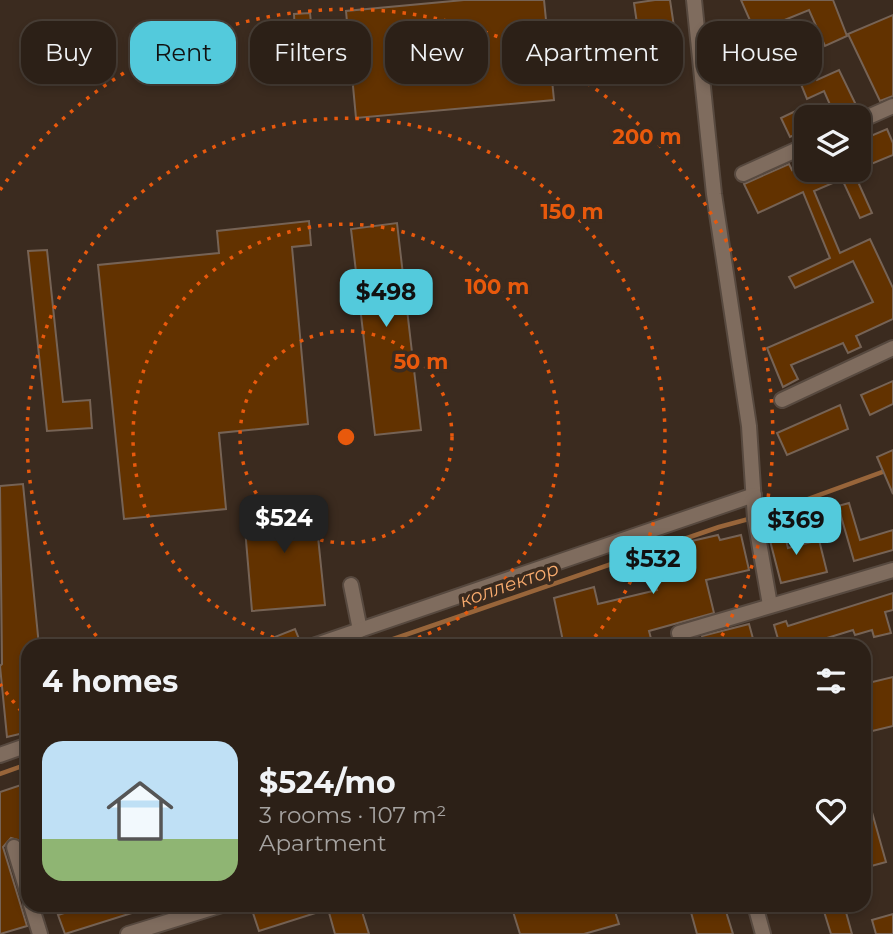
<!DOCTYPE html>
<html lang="en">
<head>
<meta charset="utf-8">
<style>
	:root { --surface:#2c2017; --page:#382d24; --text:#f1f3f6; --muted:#a6a3a1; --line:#483e36; --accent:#53cadc }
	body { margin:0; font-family:Montserrat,sans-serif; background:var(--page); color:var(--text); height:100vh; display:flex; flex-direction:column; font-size:26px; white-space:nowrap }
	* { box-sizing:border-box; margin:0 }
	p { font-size:23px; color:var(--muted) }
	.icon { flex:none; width:38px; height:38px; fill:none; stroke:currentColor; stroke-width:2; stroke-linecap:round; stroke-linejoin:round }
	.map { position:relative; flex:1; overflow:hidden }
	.sheet { position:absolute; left:21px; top:639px; width:850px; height:273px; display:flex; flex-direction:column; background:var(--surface); border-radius:21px; box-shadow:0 4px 10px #0003,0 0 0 2px var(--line) }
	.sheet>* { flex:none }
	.banner { position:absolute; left:21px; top:21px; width:852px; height:63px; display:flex; gap:14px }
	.tools { position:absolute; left:794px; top:105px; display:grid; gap:14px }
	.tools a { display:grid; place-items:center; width:77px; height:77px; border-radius:14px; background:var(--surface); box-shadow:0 4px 10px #0003,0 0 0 2px var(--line); font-size:35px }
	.price { position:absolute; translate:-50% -60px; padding:0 16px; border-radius:14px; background:var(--accent); color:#111; font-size:23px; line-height:46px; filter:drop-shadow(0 2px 4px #0008) }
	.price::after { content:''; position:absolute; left:50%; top:42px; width:21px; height:16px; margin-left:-10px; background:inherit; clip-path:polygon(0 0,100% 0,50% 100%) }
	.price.selected { background:#222; color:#fff }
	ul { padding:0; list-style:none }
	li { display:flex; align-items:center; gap:21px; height:175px; padding:0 21px }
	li+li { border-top:2px solid var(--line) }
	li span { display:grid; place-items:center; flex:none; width:196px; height:140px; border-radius:21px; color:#555 }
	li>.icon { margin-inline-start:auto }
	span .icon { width:84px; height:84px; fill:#fffc; stroke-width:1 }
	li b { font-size:30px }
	h2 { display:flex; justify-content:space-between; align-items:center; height:84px; padding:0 21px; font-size:30px }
	.pill { padding:0 24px; border-radius:21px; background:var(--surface); box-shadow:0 4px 10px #0003,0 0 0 2px var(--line); font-size:24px; line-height:63px }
	.pill.selected { background:var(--accent); color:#111 }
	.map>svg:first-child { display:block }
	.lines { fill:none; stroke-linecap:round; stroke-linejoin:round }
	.stream { stroke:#98653a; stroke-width:4.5 }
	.building { fill:#623200; stroke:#766355; stroke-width:2 }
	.minor-casing { stroke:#57493f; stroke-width:18 }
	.minor { stroke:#7f6c5e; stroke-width:14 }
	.ring { fill:none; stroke:#e8590c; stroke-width:3.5; stroke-dasharray:3.5 7 }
	.labels { text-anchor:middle; stroke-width:7; stroke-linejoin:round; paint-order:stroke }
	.water-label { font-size:19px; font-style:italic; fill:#f8ab6e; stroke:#3b2b1f }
	.centre { fill:#e8590c; stroke:#3b2b1f; stroke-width:3.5 }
	.ring-label { font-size:21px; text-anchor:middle; font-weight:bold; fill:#e8590c; stroke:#3b2b1f; stroke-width:7; stroke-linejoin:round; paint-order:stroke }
</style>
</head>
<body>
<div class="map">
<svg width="893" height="934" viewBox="0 0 893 934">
	<rect width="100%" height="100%" fill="#3b2b1f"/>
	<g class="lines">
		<!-- stream -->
		<g class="stream">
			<path d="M373,646l346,-119 48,-13 126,-46"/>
			<path d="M0,774l28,-10"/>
		</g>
	</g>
	<!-- building -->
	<g class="building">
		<path d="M464,0h80l10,100 -198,18 -10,-107z"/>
		<path d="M655,0h15l9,60 -36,5 -9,-62z"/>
		<path d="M741,0h92l14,36 -22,10 -16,-36 -37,15 4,8 -17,8z"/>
		<path d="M310,13l4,40 -18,2 -2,-41z"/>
		<path d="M893,15v81l-13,5 -32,-67z"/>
		<path d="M811,66l6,14 22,-10 18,37 -22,9 -11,-25 -17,8 -11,-27z"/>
		<path d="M802,108l5,21 -17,8 -9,-19z"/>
		<path d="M887,129l6,14v12l-34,14v-28z"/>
		<path d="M789,164l3,6 10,-6 3,6h58l-9,3 18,40 -12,5 -18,-39 -28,12 26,62 30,-14 23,49v31l-37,17 5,11 -13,6 -5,-10 -52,22 7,14 -15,8 -16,-39 106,-46 -20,-41 -58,27 -6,-11 41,-19 -27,-66 -45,21 -14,-29z"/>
		<path d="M309,221l2,24 -19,2 16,177 -89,9 7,76 -102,10 -26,-254 121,-12 -2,-22z"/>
		<path d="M397,223l24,207 -46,5 -24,-206z"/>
		<path d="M47,250l16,152 27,-2 2,28 -45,3 -19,-180z"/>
		<path d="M893,381v23l-23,11 -9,-20z"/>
		<path d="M840,405l8,24 -61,26 -10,-22z"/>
		<path d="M893,450v44l-16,-37z"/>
		<path d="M23,484l16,162h-11v86l-21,5 -7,-71 2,-2 -2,-178z"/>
		<path d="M314,498l11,107 -73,6 -9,-106z"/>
		<path d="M849,503l11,37 33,-10v20l-39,11 -16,-55z"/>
		<path d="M782,525l6,23 31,-8 8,32 -46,11 -14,-54z"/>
		<path d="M718,535l2,5 21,-5 8,35 -43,10 8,33 -65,18 4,15h-41l-1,-6 -25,6h-22l-10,-48 40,-11 4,17 59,-14 -9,-39z"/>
		<path d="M893,593v17l-8,2 6,21 -17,4 -2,-7 -17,5 -2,-5 -52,16h-21l-6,-21 12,-4 2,5z"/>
		<path d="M749,624l6,22h-51l-2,-10z"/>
		<path d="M295,629l4,10 -19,7h-28z"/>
		<path d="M893,677v49l-29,7v-49z"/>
		<path d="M24,784l4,11v44l-7,2 -10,-3 -8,9 24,79 -27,8v-142z"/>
		<path d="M868,798l18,64 -22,6v-69z"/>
		<path d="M89,905h62v2l-86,27 -7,-19z"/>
		<path d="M269,905h91l9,29h-34l-7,-25 -69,22 -7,-21z"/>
		<path d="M511,905h102l6,19 -35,10h-64z"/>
		<path d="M689,905h35l9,29h-36z"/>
		<path d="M822,905h22l8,29h-21z"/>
		<path d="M893,914v20h-17l-4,-14z"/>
	</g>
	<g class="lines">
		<!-- minor casing -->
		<g class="minor-casing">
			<g id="minor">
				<path d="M694,0l20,194 35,232 6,93 15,86"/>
				<path d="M859,121l34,-15"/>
				<path d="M743,174l64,-29"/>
				<path d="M782,400l111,-52"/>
				<path d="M351,585l9,45"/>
				<path d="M313,646l441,-151"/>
				<path d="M683,646l-4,-13 214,-63"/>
				<path d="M0,755l28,-10"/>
				<path d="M14,847l14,47"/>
				<path d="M31,905l9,29"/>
				<path d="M755,905l8,29"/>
				<path d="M128,934l94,-29"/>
			</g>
		</g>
		<!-- minor -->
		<use href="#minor" class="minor"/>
	</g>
	<!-- distance rings -->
	<g class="ring">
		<circle cx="346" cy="437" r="106"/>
		<path d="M304 646A213 213 0 1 1 388 646"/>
		<path d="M103 644A319 319 0 1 1 589 644"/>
		<path d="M28 719A425 425 0 0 1 0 684M0 190A425 425 0 0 1 718 643"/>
	</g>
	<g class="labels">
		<!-- water labels -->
		<g class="water-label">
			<text transform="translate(509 584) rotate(-19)" y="7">коллектор</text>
		</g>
	</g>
	<circle cx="346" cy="437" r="10" class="centre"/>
	<g class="ring-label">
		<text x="647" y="144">200 m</text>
		<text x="572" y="219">150 m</text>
		<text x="497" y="294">100 m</text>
		<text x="421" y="369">50 m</text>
	</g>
</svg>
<div class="tools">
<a><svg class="icon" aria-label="layers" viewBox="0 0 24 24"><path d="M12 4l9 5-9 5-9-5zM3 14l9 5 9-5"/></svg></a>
</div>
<b class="price" style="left:386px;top:329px">$498</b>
<b class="price selected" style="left:284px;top:555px">$524</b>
<b class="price" style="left:796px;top:557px">$369</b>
<b class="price" style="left:653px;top:596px">$532</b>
<div class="banner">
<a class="pill">Buy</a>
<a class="pill selected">Rent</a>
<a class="pill">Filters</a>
<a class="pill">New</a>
<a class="pill">Apartment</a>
<a class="pill">House</a>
</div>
<section class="sheet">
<h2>4 homes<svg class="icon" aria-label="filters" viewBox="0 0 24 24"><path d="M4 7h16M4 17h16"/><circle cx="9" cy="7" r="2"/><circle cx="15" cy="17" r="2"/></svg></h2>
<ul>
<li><span style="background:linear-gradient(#bfe0f5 70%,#8fb573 0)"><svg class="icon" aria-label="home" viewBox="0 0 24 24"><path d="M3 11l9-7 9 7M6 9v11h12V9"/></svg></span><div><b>$524/mo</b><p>3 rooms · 107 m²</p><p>Apartment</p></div><svg class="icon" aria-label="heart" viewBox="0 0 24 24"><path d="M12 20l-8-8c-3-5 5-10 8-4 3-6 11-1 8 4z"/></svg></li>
</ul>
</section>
</div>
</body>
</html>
